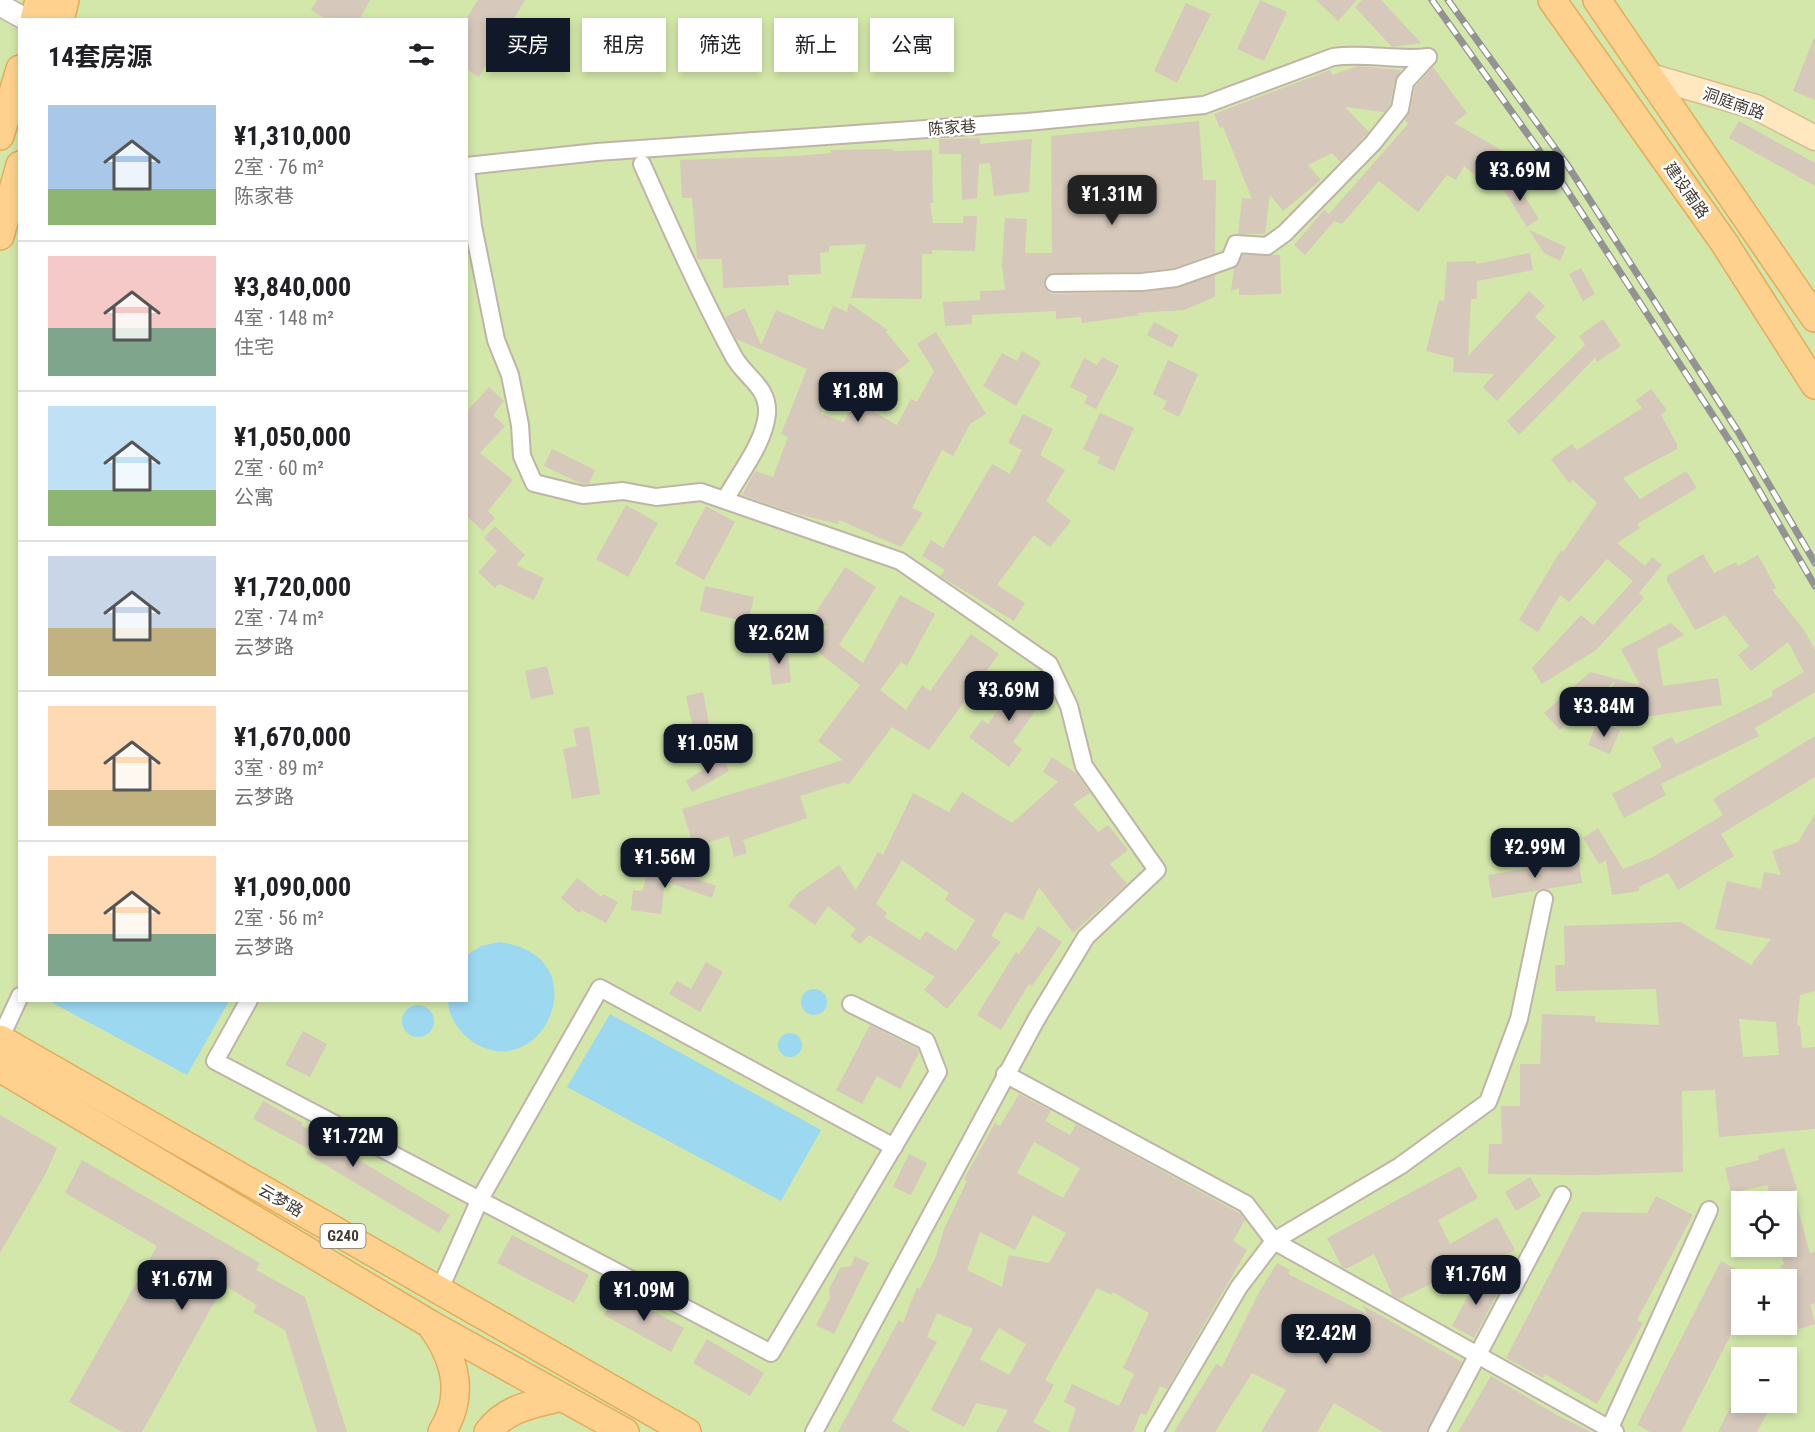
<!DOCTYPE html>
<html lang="zh">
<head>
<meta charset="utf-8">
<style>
	:root { --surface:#fff; --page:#f2f2f2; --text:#202124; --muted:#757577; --line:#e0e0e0; --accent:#111827 }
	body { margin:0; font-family:"Roboto Condensed","Noto Sans SC",sans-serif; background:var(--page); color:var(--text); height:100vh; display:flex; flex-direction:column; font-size:22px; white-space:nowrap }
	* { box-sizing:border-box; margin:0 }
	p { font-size:20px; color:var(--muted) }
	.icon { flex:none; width:33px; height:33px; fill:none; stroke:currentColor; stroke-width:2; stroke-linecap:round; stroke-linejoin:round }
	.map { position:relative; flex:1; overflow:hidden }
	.details { position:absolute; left:18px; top:18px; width:450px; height:984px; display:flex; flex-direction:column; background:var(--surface); border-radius:0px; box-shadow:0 3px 9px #0003 }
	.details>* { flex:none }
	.guide { position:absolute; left:486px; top:18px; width:570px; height:54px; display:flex; gap:12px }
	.controls { position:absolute; left:1731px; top:1191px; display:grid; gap:12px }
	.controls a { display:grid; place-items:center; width:66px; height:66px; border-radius:0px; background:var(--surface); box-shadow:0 3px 9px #0003; font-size:30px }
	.price { position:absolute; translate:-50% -51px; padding:0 14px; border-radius:12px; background:var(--accent); color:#fff; font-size:20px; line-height:39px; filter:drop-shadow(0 2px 3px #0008) }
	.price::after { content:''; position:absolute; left:50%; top:36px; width:18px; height:14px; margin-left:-9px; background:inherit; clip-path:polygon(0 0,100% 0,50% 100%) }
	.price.active { background:#222; color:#fff }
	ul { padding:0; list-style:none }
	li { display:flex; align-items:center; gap:18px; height:150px; padding:0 30px }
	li+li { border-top:2px solid var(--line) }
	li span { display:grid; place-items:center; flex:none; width:168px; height:120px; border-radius:0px; color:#555 }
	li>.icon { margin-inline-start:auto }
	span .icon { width:72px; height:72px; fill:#fffc; stroke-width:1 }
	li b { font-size:26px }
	h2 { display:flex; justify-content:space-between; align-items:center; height:72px; padding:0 30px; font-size:26px }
	.chip { padding:0 21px; border-radius:0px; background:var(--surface); box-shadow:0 3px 9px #0003; font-size:21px; line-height:54px }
	.chip.active { background:var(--accent); color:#fff }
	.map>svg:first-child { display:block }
	.green { fill:#d3e7aa; fill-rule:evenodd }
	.water { fill:#9cd8f0 }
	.building { fill:#d6c8bb; fill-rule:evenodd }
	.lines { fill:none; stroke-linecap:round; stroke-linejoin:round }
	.minor-casing { stroke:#c0b4a8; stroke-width:20 }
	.tertiary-casing { stroke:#c0b4a8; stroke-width:24 }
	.secondary-casing { stroke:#d6bc93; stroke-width:27 }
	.primary-casing { stroke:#e4ab5d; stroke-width:30 }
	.minor { stroke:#fff; stroke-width:16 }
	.tertiary { stroke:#fff; stroke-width:21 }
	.secondary { stroke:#ffe8bf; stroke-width:24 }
	.primary { stroke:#ffd18e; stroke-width:27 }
	.rail-casing { stroke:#939393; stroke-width:7 }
	.rail { stroke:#fff; stroke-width:4.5; stroke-dasharray:14; stroke-linecap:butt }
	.labels { text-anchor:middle; stroke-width:5; stroke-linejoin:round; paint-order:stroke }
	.shield { fill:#fff; stroke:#7b7670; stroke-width:1.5 }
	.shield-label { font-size:15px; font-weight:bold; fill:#433b33 }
	.street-label { font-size:16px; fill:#433b33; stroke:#fff }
</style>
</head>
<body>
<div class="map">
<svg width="1815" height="1432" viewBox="0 0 1815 1432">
	<rect width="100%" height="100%" fill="#f1ebe2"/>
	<!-- green -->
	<path class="green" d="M0,0h1815v1432h-1815zM20,20h446v980h-446zM1742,1202h44v44h-44zM1742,1280h44v44h-44zM1742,1358h44v44h-44z"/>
	<!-- water -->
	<g class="water">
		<path d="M499,942c103,13 44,145 -26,100 -14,-10 -24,-24 -25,-41l18,-1 1,-45 14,-9z"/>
		<circle cx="814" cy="1002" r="13"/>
		<path d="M49,1001h180l-42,74z"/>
		<circle cx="418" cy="1021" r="16"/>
		<path d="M610,1014l211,116 -40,71 -214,-114z"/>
		<circle cx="790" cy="1045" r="12"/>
	</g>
	<!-- building -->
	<g class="building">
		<path d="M317,0h53l-11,20h-31l-17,-10z"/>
		<path d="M478,0h47l-46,77 -13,-8v-50z"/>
		<path d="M1260,0l27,12 -23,49 -27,-12z"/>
		<path d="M1316,0h41l-19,21z"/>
		<path d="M1362,0h19l40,43 -29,4 -37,-40z"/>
		<path d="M1186,3l25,11 -34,69 -23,-12z"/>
		<path d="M1814,38h1v62l-22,-9z"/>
		<path d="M1358,66l43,4 -6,10 -5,25 -6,7 -39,-5 24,25 -4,4 -25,26 -8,-9 -24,12 13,15 -38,31 -13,-16 -5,39h-27l4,-36 10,1 -29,-72 -3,1 -6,-14 116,-44 2,5z"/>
		<path d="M1433,67l34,46 -13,10 47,27 -22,28 -15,-12 -8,14 -9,-5 -29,37 -39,-31 -37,43 -8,-3 -29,34 -11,-10 30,-35 5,4 79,-90 -3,-4 5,-9 5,-24z"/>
		<path d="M1199,121l4,59h13l-1,73 -41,15 -33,4 -88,1 -8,4 -1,7 4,8 6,2 88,-2 35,-4 38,-13v22l-31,13 -48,3 4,2 -58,8 -1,-6 -25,2v-8l-84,4v9l-27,2 -2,-24 37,-2v-9l25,-1 -3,-25 3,-47 22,1 -2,34h27l-1,-117z"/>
		<path d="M1739,121l76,42v23l-86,-48z"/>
		<path d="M980,138v6l52,-5 -3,53 -35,4 -4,-33 -11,1 -2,34 -15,2 -1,-46h-22v-15z"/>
		<path d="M893,149v2l39,-1 1,53h-3l3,20h30v-7h14l-2,35 -43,-1v4h-10v45l-71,-1 15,-54 -37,2v6l-9,1 1,21 -33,1 1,10 -66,3 -1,-29h-25l-5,-61h-10l-2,-38 116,-4 35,-3v-3z"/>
		<path d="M1513,178l26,41 -12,8 -26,-41z"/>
		<path d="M1529,230l37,17 -6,14 -16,-8z"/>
		<path d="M1530,253l3,17 -56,11v18h-6l-3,57 61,-65 16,15 -10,11 21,20 -59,64 -14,-14 11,-13 -41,-2 1,-14 -28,-7 13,-51 5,1 3,-39 29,-1v3z"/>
		<path d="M1243,255h37l1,39 -42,1v-7l-8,3 3,-22z"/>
		<path d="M1581,268l14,26 -12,7 -14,-27z"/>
		<path d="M849,303l39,27 -2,2 24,29 -19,15 -17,36 23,13 14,-26 6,3 17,-31 -17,-27 19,-12 50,82 -16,10 -17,32 -11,-6 -30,58 11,5 -22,34 -62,-27 -1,4 -41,-10 -55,-19 13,-24 18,6 15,-40 -7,-3 26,-65 -71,-30 -11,-22 20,-9 16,37 15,-35 47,20 10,-24 14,6zM838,372l25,11 -19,39 -23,-8z"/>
		<path d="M1603,319l18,27 -24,16 -2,-4 -76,77 -12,-14 78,-76 -6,-9z"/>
		<path d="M1154,322l25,13 -7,13 -25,-13z"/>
		<path d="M1022,351l19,11 -25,44 -33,-20 19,-33 15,8z"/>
		<path d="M1102,357l17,9 -23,43 -12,-6 4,-7 -18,-9 14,-29 13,7z"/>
		<path d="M1168,360l30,14 -19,43 -16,-8 4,-8 -14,-7z"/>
		<path d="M489,387l15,14 -11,14 12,11 -25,27 33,27 -25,31 7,7 -12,13 -17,-16v-103z"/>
		<path d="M1651,389l16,21 -6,5 16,29v5l-54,29 17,21 46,-28 11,17 -60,36 3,4 -23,15 28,23 7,-9 10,8 -23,28 5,5 -48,52 -54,34 -10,-16 49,-53 12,10 40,-44 -26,-22 -38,43 -9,-7 -22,37 -19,-12 42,-70 2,2 34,-49 -24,-23 -4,3 -18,-24 21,-15 5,6 65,-42 -6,-8z"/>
		<path d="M1100,413l34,15 -20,43 -17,-8 3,-6 -17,-8z"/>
		<path d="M1023,414l30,15 -13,26 25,15 -19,31 25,20 -21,26 -16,-12 -37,50 28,18 -11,18 -74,-45 5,-6 -23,-14 9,-16 12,8 49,-84 18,10 12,-24 -14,-7z"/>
		<path d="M552,449l43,21 -6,14h-7l-38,-18z"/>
		<path d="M626,505l32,18 -30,54 -32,-18z"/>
		<path d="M706,506l29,16 -31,58 -29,-16z"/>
		<path d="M495,526l30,29 -9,10 28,13 -10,22 -35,-16 -4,4 -17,-16 19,-21 -13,-13z"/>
		<path d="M1703,554l11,19 22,-11 2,4 20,-11 18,33 -4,2 32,40 11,20v42l-60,36 4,8 -98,48 5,11 -42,23 -12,-24 50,-27 -10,-20 20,-10 4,7 85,-42 12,-6 -1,-5 32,-19 -16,-30 -37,29 -13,-16 11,-9 -24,-31 -30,15 -28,-49v-5z"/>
		<path d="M845,567l31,20 -37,58 24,18 37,-68 35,19 -28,52 -6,-4 -21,28 26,20 16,-25 8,6 41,-57 28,20 -70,96 -37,-23 -44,58 -3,-3 -45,14 7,22 -64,22 4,13 -13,4 -5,-21 -35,11 -12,-38 161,-49 -25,-19 42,-56 -48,-38 16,-20 -15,-10z"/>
		<path d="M705,586l49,11 -6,25 -48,-11z"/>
		<path d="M1671,623l13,12 -27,14 6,37 55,-8 4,27 -84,13 -2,-13 -28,-7 7,-17 -55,49 -16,-17 46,-41 50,13 -19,-36z"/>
		<path d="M787,646l4,36 -19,3 -5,-36z"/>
		<path d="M547,666l7,28 -23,5 -6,-28z"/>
		<path d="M1022,676l25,18 -34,48 9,7 -13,18 -40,-30 13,-17 6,4z"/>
		<path d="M703,692l7,37 -16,3 -8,-36z"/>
		<path d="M1598,721l22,9 -10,24 -22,-9z"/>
		<path d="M589,726l11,68 -28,5 -9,-50 14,-3 -4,-17z"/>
		<path d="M1815,736v41l-94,57 13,22 -56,34 -10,-17 -29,14v4l-27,4 -6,-35 -7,4 -16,-26 15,-10 25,41 30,-12 70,-42 -10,-16z"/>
		<path d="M722,757l7,14 -37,21 -6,-11z"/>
		<path d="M1052,757l25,17 13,19 -17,11 25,28 10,-7 20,25 -18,14 17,20 -54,49 -34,-46 -16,33 -18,-8 -14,24 10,6 -54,67 -23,-19 11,-13 -66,-42 -9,9 -10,-8 6,-7 -28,-23 -13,19 -27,-19 10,-13 41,-28 17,25 22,-38 5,3 30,-62 36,19 13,-20 50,31 46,-41 -15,-10zM902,860l47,33 -4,7 30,20 -19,31 -30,-20 -6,9 -36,-23 3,-4 -11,-9z"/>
		<path d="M1815,814v177l-15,4 -3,31h3l2,22 13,-1v82l-96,8 -4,-47 -33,1 1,81 -94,3 -101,-1 1,-30h13l-1,-38h19v-42h20l2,-50 53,2v6l64,3 -3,-36 -100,2 -1,-26h10l-1,-39 117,-4 70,43 20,-26 -56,-10 12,-48 34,8 3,-17 17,3 -9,-24 26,-9zM1739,1019l37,3 3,33 -36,2z"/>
		<path d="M1579,860l3,23 -90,15 -4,-23z"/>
		<path d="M651,863l65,23 -4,12 -47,-17 -4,33 -30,-4 2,-20 9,1z"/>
		<path d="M577,878l25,19 1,-3 15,8 -12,21 -24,-13 -3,3 -18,-15z"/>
		<path d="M1038,926l24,16 -30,44 -3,-2 -28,46 -24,-15 39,-63 3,2z"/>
		<path d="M706,962l17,10 -23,40 -31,-18 8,-13 14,8z"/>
		<path d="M870,1025l48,24 1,4 -19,36 -23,-13 -15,28 -26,-14z"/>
		<path d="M303,1031l24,13 -17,33 -25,-12z"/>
		<path d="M1019,1094l32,17 -6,10 25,14 6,-11 165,90 4,6 -12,21 14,9 -80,139 -7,-3 -14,29 -5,-2 -8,19h-65l8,-24 -12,-6 8,-18 47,22 15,-32 -11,-6 26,-55 -36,-21 -1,3 -15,-7 -52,92 9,5 -21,37 18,10h-55l12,-22 -32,-7 -12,24 -33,-17 42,-81 -36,-16 -10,24 10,5 -45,79 18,11h-72l61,-112 4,3 14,-36 3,2 16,-33 8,-27 23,-48 -3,-2 31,-56 5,3zM1034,1142l46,26 -17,30 -46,-25zM1033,1215l33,18 -17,30 -40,-8 -7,32 -35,-17 13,-38 35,18zM999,1328l27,16 -17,31 -29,-16z"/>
		<path d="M263,1101l40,22 -2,2 149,90 -11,18 -132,-79 2,-5 -56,-30z"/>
		<path d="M0,1115l57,33 -11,25 -46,80z"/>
		<path d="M1784,1148l13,41 -4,2 17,62 5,-1v51l-5,2 5,19 -16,5 -13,-49 -6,-14 4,-2 -5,-18h7v-53l-15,5 -4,-13 -36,8 -6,-25 34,-8 -1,-4z"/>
		<path d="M909,1154l18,9 -16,32 -18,-8z"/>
		<path d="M82,1160l178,103 -4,7 49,27 42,135h-30l-32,-102 -32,-18 4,-7 -33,-20 -82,147h-20l-53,-30 88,-156 -92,-53z"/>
		<path d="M1460,1166l18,32 -40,22 12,24 47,-27 18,33 -32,18 5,-11 -89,42 -6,-3 -19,-42 -28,15 -4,-2 -15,-29z"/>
		<path d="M1530,1177l11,19 -25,15 -11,-19z"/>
		<path d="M1656,1196l37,19 -56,105 6,3 -46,81 -52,-30 -2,4 -37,-20 76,-146 65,1z"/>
		<path d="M512,1235l77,40 -15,28 -77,-40z"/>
		<path d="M855,1256l14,7 -35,71 -18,-9 14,-27 -1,-9 11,-21 11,-2z"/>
		<path d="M1721,1261l21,11v41l-61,119h-31l-13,-7z"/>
		<path d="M1277,1263l13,7 -2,4 79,40 -5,-9 100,57 -35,70h-44l-49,-29 -17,29h-56l25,-42 -34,-17 -37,59h-41l42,-68 6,3 36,-73z"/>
		<path d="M1479,1275l22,11 -27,52 -22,-12z"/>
		<path d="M617,1291l67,37 -13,24 -67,-37z"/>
		<path d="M707,1339l57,34 -14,23 -57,-33z"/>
		<path d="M1491,1376l64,38 36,18h-133z"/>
		<path d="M1733,1402h40l-16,30h-39z"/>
	</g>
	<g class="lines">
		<!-- minor casing -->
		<g class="minor-casing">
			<g id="minor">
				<path d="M642,164c29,65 58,130 92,193 12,21 35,30 33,57 -3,30 -28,60 -42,86"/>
				<path d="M466,166l131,-14 430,-30 177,-17 129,-48c31,-5 63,4 95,0"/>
				<path d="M466,168l7,58 23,114 14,35 10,50 2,31 12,27 49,12 40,-4 33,6 45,-5 199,69 149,103 20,42 15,60 73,104 -71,67 -50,83 -222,412"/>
				<path d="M1054,283l88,-1 34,-4 54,-19 6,-15 31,2 18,-13 88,-90 27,-34 5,-27 23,-25"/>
				<path d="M249,1000l-34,61 556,292 167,-281 -12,-31 -75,-37"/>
				<path d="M0,1039l20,-43"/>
				<path d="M1005,1074l241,130 28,37 341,191"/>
				<path d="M439,1291l41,-92 120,-211 294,159"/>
				<path d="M1154,1432l85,-145 35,-46 126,-75 88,-64 31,-83 25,-120"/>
				<path d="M1437,1432l125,-237"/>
				<path d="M1608,1432l101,-222"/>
			</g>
		</g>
		<!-- tertiary casing -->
		<g class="tertiary-casing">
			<path id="tertiary" d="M0,5l27,15"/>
		</g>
		<!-- secondary casing -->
		<g class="secondary-casing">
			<path id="secondary" d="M1650,76l106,31 59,31"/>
		</g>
		<!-- primary casing -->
		<g class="primary-casing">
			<g id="primary">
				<path d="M1552,0l171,241 92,144"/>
				<path d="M1597,0l218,318"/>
				<path d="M34,20l5,-20"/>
				<path d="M60,20l5,-20"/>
				<path d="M0,136l20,-67"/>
				<path d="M0,236l20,-71"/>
				<path d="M0,1039l687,393"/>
				<path d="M0,1068l430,256 195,108"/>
				<path d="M432,1327c24,33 33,69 10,105"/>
				<path d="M488,1432c19,-25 44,-27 73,-35"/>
			</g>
		</g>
		<!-- minor -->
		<use href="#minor" class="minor"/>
		<!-- tertiary -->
		<use href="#tertiary" class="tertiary"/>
		<!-- secondary -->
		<use href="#secondary" class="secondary"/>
		<!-- primary -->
		<use href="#primary" class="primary"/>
		<!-- rail casing -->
		<g class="rail-casing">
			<g id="rail">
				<path d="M1432,0l129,181 175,270 79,135"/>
				<path d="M1448,0l120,166 169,264 78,133"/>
			</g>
		</g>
		<!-- rail -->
		<use href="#rail" class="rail"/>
	</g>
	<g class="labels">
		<!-- shield labels -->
		<rect class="shield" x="320.5" y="1224" width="45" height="24" rx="4.5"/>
		<g class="shield-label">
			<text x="343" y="1241">G240</text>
		</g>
		<!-- street labels -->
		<g class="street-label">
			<text transform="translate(1734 103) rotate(19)" y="6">洞庭南路</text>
			<text transform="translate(952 127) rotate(-4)" y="6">陈家巷</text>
			<text transform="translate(1687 190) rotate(55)" y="6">建设南路</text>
			<text transform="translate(281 1200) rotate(30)" y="6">云梦路</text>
		</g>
	</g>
</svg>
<div class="controls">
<a><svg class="icon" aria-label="locate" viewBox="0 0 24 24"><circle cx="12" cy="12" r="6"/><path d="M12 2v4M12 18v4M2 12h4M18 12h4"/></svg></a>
<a>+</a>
<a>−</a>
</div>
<b class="price" style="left:1520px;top:202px">¥3.69M</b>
<b class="price active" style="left:1112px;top:226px">¥1.31M</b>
<b class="price" style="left:858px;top:423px">¥1.8M</b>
<b class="price" style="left:779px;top:665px">¥2.62M</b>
<b class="price" style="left:1009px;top:722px">¥3.69M</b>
<b class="price" style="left:1604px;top:738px">¥3.84M</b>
<b class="price" style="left:708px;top:775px">¥1.05M</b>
<b class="price" style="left:1535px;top:879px">¥2.99M</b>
<b class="price" style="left:665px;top:889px">¥1.56M</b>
<b class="price" style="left:353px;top:1168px">¥1.72M</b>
<b class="price" style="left:1476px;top:1306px">¥1.76M</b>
<b class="price" style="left:182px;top:1311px">¥1.67M</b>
<b class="price" style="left:644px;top:1322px">¥1.09M</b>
<b class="price" style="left:1326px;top:1365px">¥2.42M</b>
<div class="guide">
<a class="chip active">买房</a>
<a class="chip">租房</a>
<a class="chip">筛选</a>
<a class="chip">新上</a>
<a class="chip">公寓</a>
</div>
<section class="details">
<h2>14套房源<svg class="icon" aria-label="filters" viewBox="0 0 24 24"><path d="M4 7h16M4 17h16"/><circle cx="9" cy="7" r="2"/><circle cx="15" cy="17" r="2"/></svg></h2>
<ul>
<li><span style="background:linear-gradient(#a9c7e8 70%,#8fb573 0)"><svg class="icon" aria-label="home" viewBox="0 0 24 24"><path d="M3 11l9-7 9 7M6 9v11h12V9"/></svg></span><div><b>¥1,310,000</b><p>2室 · 76 m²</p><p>陈家巷</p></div></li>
<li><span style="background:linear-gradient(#f6c9c9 60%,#7fa58c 0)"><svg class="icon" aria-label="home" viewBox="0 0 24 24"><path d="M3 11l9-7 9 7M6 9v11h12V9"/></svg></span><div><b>¥3,840,000</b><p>4室 · 148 m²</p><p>住宅</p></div></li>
<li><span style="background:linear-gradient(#bfe0f5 70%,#8fb573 0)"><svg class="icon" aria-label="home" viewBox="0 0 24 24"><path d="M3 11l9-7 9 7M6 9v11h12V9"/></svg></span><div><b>¥1,050,000</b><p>2室 · 60 m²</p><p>公寓</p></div></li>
<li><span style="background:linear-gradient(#c9d6e8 60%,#c2b280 0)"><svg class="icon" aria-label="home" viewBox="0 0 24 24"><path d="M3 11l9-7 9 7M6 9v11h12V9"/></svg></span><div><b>¥1,720,000</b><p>2室 · 74 m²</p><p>云梦路</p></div></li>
<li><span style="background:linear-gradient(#ffd9b3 70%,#c2b280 0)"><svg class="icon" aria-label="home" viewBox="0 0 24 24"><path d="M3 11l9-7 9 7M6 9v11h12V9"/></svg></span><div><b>¥1,670,000</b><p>3室 · 89 m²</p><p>云梦路</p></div></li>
<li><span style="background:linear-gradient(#ffd9b3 65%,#7fa58c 0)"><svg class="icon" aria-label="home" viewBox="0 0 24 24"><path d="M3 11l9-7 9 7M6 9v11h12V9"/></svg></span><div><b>¥1,090,000</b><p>2室 · 56 m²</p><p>云梦路</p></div></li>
</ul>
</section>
</div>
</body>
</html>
